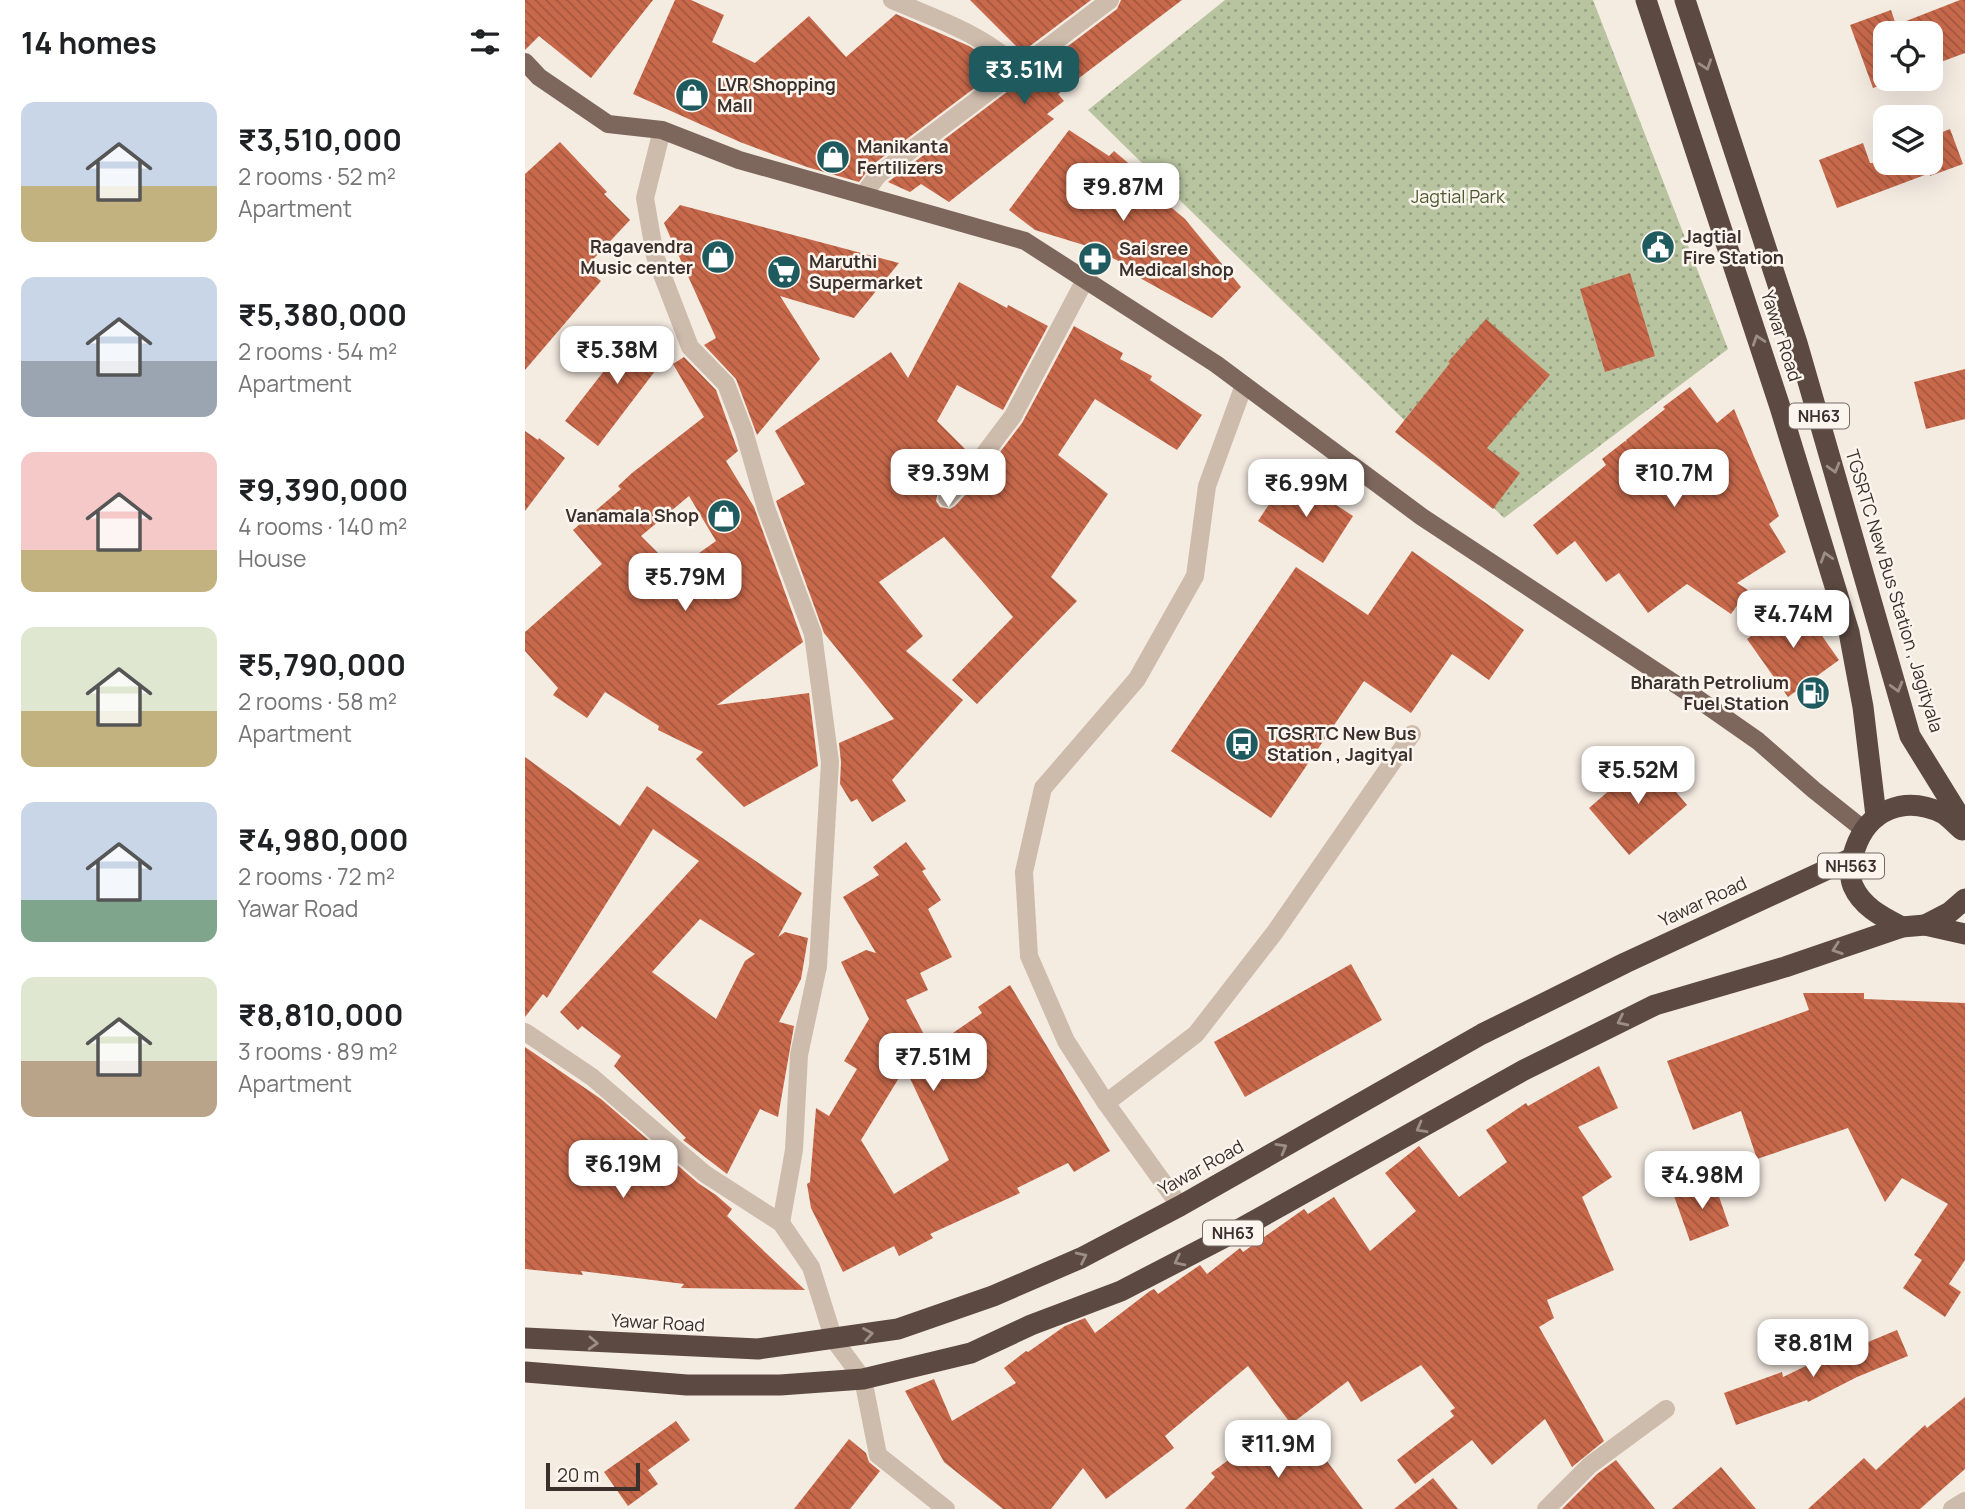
<!DOCTYPE html>
<html lang="en">
<head>
<meta charset="utf-8">
<style>
	:root { --surface:#fff; --page:#f6f6f6; --text:#202124; --muted:#757577; --accent:#1f5a5e }
	body { margin:0; font-family:Manrope,sans-serif; background:var(--page); color:var(--text); height:100vh; display:flex; flex-direction:column; font-size:26px; white-space:nowrap }
	* { box-sizing:border-box; margin:0 }
	p { font-size:23px; color:var(--muted) }
	.icon { flex:none; width:38px; height:38px; fill:none; stroke:currentColor; stroke-width:2; stroke-linecap:round; stroke-linejoin:round }
	.map { position:relative; flex:1; overflow:hidden }
	.details { display:flex; flex-direction:column; background:var(--surface); width:525px }
	.details>* { flex:none }
	.controls { position:absolute; left:1348px; top:21px; display:grid; gap:14px }
	.controls a { display:grid; place-items:center; width:70px; height:70px; border-radius:14px; background:var(--surface); box-shadow:0 7px 28px #0002; font-size:35px }
	.scale { position:absolute; left:21px; bottom:18px; width:94px; box-sizing:border-box; padding-left:7px; border:4px solid #3b302b; border-top:0; font-size:19px; line-height:24px; white-space:nowrap; color:#3b302b; -webkit-text-stroke:5px #fbf5ee; paint-order:stroke }
	.price { position:absolute; translate:-50% -60px; padding:0 16px; border-radius:14px; background:#fff; color:#222; font-size:23px; line-height:46px; filter:drop-shadow(0 2px 4px #0008) }
	.price::after { content:''; position:absolute; left:50%; top:42px; width:21px; height:16px; margin-left:-10px; background:inherit; clip-path:polygon(0 0,100% 0,50% 100%) }
	.price.on { background:var(--accent); color:#fff }
	ul { padding:0; list-style:none }
	li { display:flex; align-items:center; gap:21px; height:175px; padding:0 21px }
	li span { display:grid; place-items:center; flex:none; width:196px; height:140px; border-radius:14px; color:#555 }
	li>.icon { margin-inline-start:auto }
	span .icon { width:84px; height:84px; fill:#fffc; stroke-width:1 }
	li b { font-size:30px }
	h2 { display:flex; justify-content:space-between; align-items:center; height:84px; padding:0 21px; font-size:30px }
	main { display:flex; flex:1; min-height:0 }
	.map>svg:first-child { display:block }
	.grass { fill:url(#grass-dots) }
	.building { fill:url(#building-back-hatch); fill-rule:evenodd }
	.lines { fill:none; stroke-linecap:round; stroke-linejoin:round }
	.minor { stroke:#cdbbac; stroke-width:18 }
	.major { stroke:#7d675c; stroke-width:18 }
	.highway { stroke:#5c4a42; stroke-width:21 }
	.oneway { stroke:#9c8e87 }
	.labels { text-anchor:middle; stroke-width:5; stroke-linejoin:round; paint-order:stroke }
	.shield { fill:#fbf5ee; stroke:#756b66; stroke-width:2 }
	.shield-label { font-size:16px; font-weight:bold; fill:#3b302b }
	.poi-label { font-size:18px; font-weight:bold; fill:#3b302b; stroke:#fbf5ee; text-anchor:start }
	.park-label { font-size:18px; fill:#4a5a2e; stroke:#fbf5ee }
	.street-label { font-size:18px; fill:#3b302b; stroke:#fbf5ee }
</style>
</head>
<body>
<main>
<section class="details">
<h2>14 homes<svg class="icon" aria-label="filters" viewBox="0 0 24 24"><path d="M4 7h16M4 17h16"/><circle cx="9" cy="7" r="2"/><circle cx="15" cy="17" r="2"/></svg></h2>
<ul>
<li><span style="background:linear-gradient(#c9d6e8 60%,#c2b280 0)"><svg class="icon" aria-label="home" viewBox="0 0 24 24"><path d="M3 11l9-7 9 7M6 9v11h12V9"/></svg></span><div><b>₹3,510,000</b><p>2 rooms · 52 m²</p><p>Apartment</p></div></li>
<li><span style="background:linear-gradient(#c9d6e8 60%,#9aa5b1 0)"><svg class="icon" aria-label="home" viewBox="0 0 24 24"><path d="M3 11l9-7 9 7M6 9v11h12V9"/></svg></span><div><b>₹5,380,000</b><p>2 rooms · 54 m²</p><p>Apartment</p></div></li>
<li><span style="background:linear-gradient(#f6c9c9 70%,#c2b280 0)"><svg class="icon" aria-label="home" viewBox="0 0 24 24"><path d="M3 11l9-7 9 7M6 9v11h12V9"/></svg></span><div><b>₹9,390,000</b><p>4 rooms · 140 m²</p><p>House</p></div></li>
<li><span style="background:linear-gradient(#dfe7d0 60%,#c2b280 0)"><svg class="icon" aria-label="home" viewBox="0 0 24 24"><path d="M3 11l9-7 9 7M6 9v11h12V9"/></svg></span><div><b>₹5,790,000</b><p>2 rooms · 58 m²</p><p>Apartment</p></div></li>
<li><span style="background:linear-gradient(#c9d6e8 70%,#7fa58c 0)"><svg class="icon" aria-label="home" viewBox="0 0 24 24"><path d="M3 11l9-7 9 7M6 9v11h12V9"/></svg></span><div><b>₹4,980,000</b><p>2 rooms · 72 m²</p><p>Yawar Road</p></div></li>
<li><span style="background:linear-gradient(#dfe7d0 60%,#b9a48a 0)"><svg class="icon" aria-label="home" viewBox="0 0 24 24"><path d="M3 11l9-7 9 7M6 9v11h12V9"/></svg></span><div><b>₹8,810,000</b><p>3 rooms · 89 m²</p><p>Apartment</p></div></li>
</ul>
</section>
<div class="map">
<svg width="1440" height="1509" viewBox="0 0 1440 1509">
	<defs>
		<pattern id="grass-dots" width="8" height="8" patternUnits="userSpaceOnUse" patternTransform="scale(1.75)"><rect width="8" height="8" fill="#b8c4a0"/><path d="M2 2h.1M6 6h.1" fill="none" stroke="#97a083" stroke-width="1.8" stroke-linecap="round"/></pattern>
		<pattern id="building-back-hatch" width="6" height="6" patternUnits="userSpaceOnUse" patternTransform="scale(1.75)"><rect width="6" height="6" fill="#c8694b"/><path d="M-1 5l2 2M0 0l6 6M5-1l2 2" fill="none" stroke="#a4573f"/></pattern>
	</defs>
	<rect width="100%" height="100%" fill="#f4ebe1"/>
	<!-- grass -->
	<path class="grass" d="M700,0h368l135,349 -224,169 -416,-408z"/>
	<!-- building -->
	<g class="building">
		<path d="M0,0h128l-62,78 -52,-42 -14,14z"/>
		<path d="M150,0h16l33,15 -12,27 43,21 54,-47 37,41 50,-43 73,32 32,22 -130,98 -12,16 -52,-15 -67,-25 -107,-48z"/>
		<path d="M445,0h121l-69,52z"/>
		<path d="M596,0h61l-124,94 6,7 -17,13 7,5 -105,83 -28,-18 -11,8 -22,-10 144,-109 23,12 -16,-17 78,-59z"/>
		<path d="M1435,0h5v53l-35,13v-33h-45v46h12l-24,9 -23,-63 41,-15 5,15z"/>
		<path d="M1425,129l13,35 -33,12v-3l-93,35 -18,-48 44,-17 7,20h60v-26z"/>
		<path d="M544,130l40,26 5,-5 26,22 -4,5 49,41 56,68 -29,31 -72,-40 4,-5 -57,-27 -52,-16 -26,-20z"/>
		<path d="M35,142l47,50 -3,2 26,26 -45,48 16,13 -76,89v-196z"/>
		<path d="M155,205l219,58 -45,55 -74,-22 40,63 -63,76 -21,-56 -32,-34 12,-7 -52,-115z"/>
		<path d="M1105,273l25,83 -50,16 -25,-83z"/>
		<path d="M434,282l48,26 1,-3 40,21 -45,84 -46,-25 -20,36 33,33 -32,37 -2,10 4,6 10,2 5,-3 24,-26 43,-57 52,-97 49,27 -3,6 32,17 -2,4 52,35 -25,35 -82,-51 -37,56 50,39 -57,83 26,24 -100,103 -25,-24 61,-63 -69,-80 -65,45 44,54 -17,15 57,49 -71,80 14,21 -34,21 -15,-23 -6,3 -11,-18 1,-22 -2,-19 55,-24 -70,-86 -48,-132 29,-17 -30,-53 116,-79 17,26z"/>
		<path d="M961,319l64,56 -63,73 33,25 -27,36 -98,-77 55,-69 -2,-1z"/>
		<path d="M109,326l34,28 -70,92 -33,-25 53,-68 -4,-3z"/>
		<path d="M159,357l32,33 22,61 -12,10 28,46 49,135 -86,63 92,-12 9,73 -74,41 -48,-48 7,-7 -45,-22 1,-4 -54,-34 -18,26 -34,-23 5,-7 -33,-37v-19l77,-68 -29,-34 48,-41 -3,-3 14,-13 72,-56 -31,-53zM164,496l27,45 -41,29 -34,-34z"/>
		<path d="M1440,369v50l-39,10 -12,-47z"/>
		<path d="M1165,387l27,36 17,-14 45,107 -10,8 17,28 -49,31 11,7 -17,24 -44,-30 -39,29 -29,-40 -13,9 -31,-41 -18,14 -24,-30 73,-60 -4,-6 23,-18 2,1 -1,-2 39,-31 -2,-2z"/>
		<path d="M0,431l13,9 1,-2 26,20 -40,53z"/>
		<path d="M764,474l64,42 -30,47 -65,-42z"/>
		<path d="M887,551l112,79 -35,50 -37,-26 -41,59 -47,-32 -93,137 -100,-67 125,-184 72,48z"/>
		<path d="M1273,602l41,58 -51,37 -41,-58z"/>
		<path d="M0,757l95,69 27,-40 155,107 -24,44 7,-5 23,6 -7,41 -22,43 15,4 -16,91 -18,-8 -33,65 -44,-34 3,-2 -72,-72 7,-10 -39,-30 -4,4 -18,-18 139,-151 -46,-32 -106,169 -4,-4 -18,23zM175,919l55,35 -10,7 -29,58 -64,-47z"/>
		<path d="M1122,758l40,47 -58,50 -40,-47z"/>
		<path d="M381,842l20,27 -4,2 19,29 -13,9 24,48 -32,16 8,17 -22,10 25,48 51,-35 -4,-6 32,-22 100,166 -36,21 -6,-9 -51,25 3,5 -90,41 3,4 -34,18 -5,-10 -51,26 -32,-64 -4,-24 3,-2 6,-74 13,8 28,-47 -13,-8 25,-42 -28,-57 25,-12 10,3 -33,-56 36,-22 -6,-8zM380,1068l44,92 -55,34 -33,-54z"/>
		<path d="M826,964l31,56 -137,77 -31,-55z"/>
		<path d="M1278,993h61v6l101,4v257l-16,24 12,8 -16,25 -42,-29 19,-28 -8,-5 34,-51 -46,-26 -17,24 -37,-74 -91,31 -16,-48 -48,19 -26,-69 142,-51z"/>
		<path d="M0,1047l76,52 97,84 18,12 16,14 -5,7 78,74 -124,-2 3,-4 -103,-13 2,4 -58,-6z"/>
		<path d="M1074,1066l19,42 -40,19 34,50 -30,20 32,73 -67,30 7,18 -15,9 65,114 -32,26 -27,-48 -53,46 -20,-25 -57,44 -18,-24 57,-44 -4,-5 5,-3 -34,-43 -60,37 -13,-21 -57,43 -43,-58 -83,70 9,12 -68,51 -23,-31 -32,41h-48l-59,-47 -39,-71 29,-12 18,42 64,-38 -12,-15 22,-17 2,1 37,-26 20,-8 10,15 55,-42 4,-2 4,5 42,-29 7,9 33,-26 3,4 61,-43 4,5 26,-17 36,54 46,-40 -31,-38 34,-27 40,51 48,-35 -21,-32 40,-27 2,3z"/>
		<path d="M1189,1182l15,44 -39,15 -16,-45z"/>
		<path d="M1372,1330l11,26 -51,21 -49,25 -1,-2 -71,25 -12,-32 58,-21 1,5 48,-23 1,3z"/>
		<path d="M1440,1397v72l-45,40h-112l56,-51 12,12 49,-45 2,3z"/>
		<path d="M151,1421l14,19 -42,30 10,14 -30,22 -24,-34z"/>
		<path d="M774,1424l64,85h-178l30,-32 -4,-4 28,-21 10,12z"/>
		<path d="M324,1439l17,14 3,9 11,9 -30,38h-56z"/>
		<path d="M1091,1460l39,49h-93l35,-35z"/>
		<path d="M1196,1467l35,42h-84z"/>
		<path d="M908,1478l25,31h-64z"/>
	</g>
	<g class="lines">
		<!-- minor -->
		<g class="minor">
			<path d="M367,0c45,19 91,34 126,68"/>
			<path d="M137,130l-17,68 10,58 35,91 36,37 18,47 22,77 47,126 17,128 -12,204 -19,89 -5,95 -13,73"/>
			<path d="M338,195l15,-20 232,-175"/>
			<path d="M422,498l23,-25 43,-57 72,-136"/>
			<path d="M0,1032l67,45 113,97 76,49 30,44 23,73 29,39 15,76"/>
			<path d="M581,1103l90,-69 79,-102 137,-198"/>
			<path d="M655,1206l-74,-103 -40,-62 -37,-85 -5,-84 19,-84 94,-109 58,-103 12,-90 37,-101"/>
			<path d="M353,1455l68,54"/>
			<path d="M1021,1509l44,-44 76,-56"/>
			<path d="M1427,1509l13,-8"/>
		</g>
		<!-- major -->
		<path class="major" d="M0,62l14,15 69,47 54,6 77,30 286,81 191,123 206,153 273,180 63,44 56,49 49,39"/>
		<!-- highway -->
		<g class="highway">
			<path d="M1121,0l134,407 69,225 14,75 13,109"/>
			<path d="M1160,0l112,343 113,393 55,89"/>
			<path d="M1400,925l25,-13 15,-13"/>
			<path d="M1377,927c-19,-10 -40,-20 -49,-41 -5,-12 -2,-25 2,-37 13,-39 49,-54 87,-36 7,4 14,12 20,17"/>
			<path d="M0,1338l233,11 140,-20 95,-33 88,-38 99,-52 302,-172 143,-71 227,-105"/>
			<path d="M0,1372l162,13h93l83,-6 108,-26 60,-28 90,-34 108,-56 295,-165 131,-65 130,-38 117,-40 23,-2 40,9"/>
		</g>
	</g>
	<!-- one-way arrows -->
	<defs><path id="oneway-chevron" d="M-2-3.5L2.5 0L-2 3.5" fill="none" stroke-width="1.6" stroke-linecap="round" stroke-linejoin="round" transform="scale(1.75)"/></defs>
	<g class="oneway">
		<use href="#oneway-chevron" transform="translate(1181 65) rotate(72)"/>
		<use href="#oneway-chevron" transform="translate(1233 340) rotate(-108)"/>
		<use href="#oneway-chevron" transform="translate(1309 468) rotate(74)"/>
		<use href="#oneway-chevron" transform="translate(1301 557) rotate(-107)"/>
		<use href="#oneway-chevron" transform="translate(1372 687) rotate(74)"/>
		<use href="#oneway-chevron" transform="translate(1312 949) rotate(161)"/>
		<use href="#oneway-chevron" transform="translate(1097 1021) rotate(154)"/>
		<use href="#oneway-chevron" transform="translate(896 1128) rotate(151)"/>
		<use href="#oneway-chevron" transform="translate(757 1148) rotate(-30)"/>
		<use href="#oneway-chevron" transform="translate(557 1257) rotate(-26)"/>
		<use href="#oneway-chevron" transform="translate(654 1261) rotate(153)"/>
		<use href="#oneway-chevron" transform="translate(343 1334) rotate(-10)"/>
		<use href="#oneway-chevron" transform="translate(68 1343) rotate(3)"/>
	</g>
	<!-- icons -->
	<defs>
		<g id="shop-disc" transform="scale(1.75)"><circle r="9.5" fill="#1f5a5e" stroke="#fbf5ee"/><path d="M-5-2.5h2.3a2.7 3.5 0 0 1 5.4 0H5L5.5 6h-11ZM-1.5-2.5h3a1.5 2.3 0 0 0-3 0Z" fill="#fff"/></g>
		<g id="civic-disc" transform="scale(1.75)"><circle r="9.5" fill="#1f5a5e" stroke="#fbf5ee"/><path d="M-.6-6.5H3V-4.5H.6V-3L4-1V1h2V6H-6V1h2V-1L-.6-3ZM-1.2 2.5V6h2.4V2.5Z" fill="#fff"/></g>
		<g id="pharmacy-disc" transform="scale(1.75)"><circle r="9.5" fill="#1f5a5e" stroke="#fbf5ee"/><path d="M-2-6h4v4h4v4h-4v4h-4v-4h-4v-4h4Z" fill="#fff"/></g>
		<g id="supermarket-disc" transform="scale(1.75)"><circle r="9.5" fill="#1f5a5e" stroke="#fbf5ee"/><path d="M-6-5.5h2.5l.6 2H6L4.5 2H-2.5L-4.4-4H-6ZM-1.5 3.2a1.3 1.3 0 1 0 .1 0ZM3 3.2a1.3 1.3 0 1 0 .1 0Z" fill="#fff"/></g>
		<g id="fuel-disc" transform="scale(1.75)"><circle r="9.5" fill="#1f5a5e" stroke="#fbf5ee"/><path d="M-5.5-6h7V0h2V4h1.3V-2.5L3-4.5l.8-.8L6-3V5H2.5V1h-1V6h-7ZM-4.2-4.7v3.2H.2V-4.7Z" fill="#fff"/></g>
		<g id="bus-disc" transform="scale(1.75)"><circle r="9.5" fill="#1f5a5e" stroke="#fbf5ee"/><path d="M-5-6H5V4H4V6H2V4H-2V6H-4V4H-5ZM-3.5-4V0h7V-4ZM-3.5 1.2v1.5H-2V1.2ZM2 1.2v1.5H3.5V1.2Z" fill="#fff"/></g>
	</defs>
	<g fill-rule="evenodd">
		<use href="#shop-disc" x="167" y="95"/>
		<use href="#shop-disc" x="308" y="157"/>
		<use href="#civic-disc" x="1133" y="247"/>
		<use href="#shop-disc" x="193" y="257"/>
		<use href="#pharmacy-disc" x="570" y="259"/>
		<use href="#supermarket-disc" x="259" y="272"/>
		<use href="#shop-disc" x="199" y="516"/>
		<use href="#fuel-disc" x="1288" y="693"/>
		<use href="#bus-disc" x="717" y="744"/>
	</g>
	<g class="labels">
		<!-- shield labels -->
		<g class="shield">
			<rect x="1264" y="403.5" width="60" height="25" rx="5"/>
			<rect x="1293" y="853.5" width="66" height="25" rx="5"/>
			<rect x="678" y="1220.5" width="60" height="25" rx="5"/>
		</g>
		<g class="shield-label">
			<text x="1294" y="422">NH63</text>
			<text x="1326" y="872">NH563</text>
			<text x="708" y="1239">NH63</text>
		</g>
		<!-- poi labels -->
		<g class="poi-label">
			<text x="192" y="91">LVR Shopping<tspan x="192" dy="21">Mall</tspan></text>
			<text x="332" y="153">Manikanta<tspan x="332" dy="21">Fertilizers</tspan></text>
			<text x="1158" y="243">Jagtial<tspan x="1158" dy="21">Fire Station</tspan></text>
			<text x="168" y="253" text-anchor="end">Ragavendra<tspan x="168" dy="21">Music center</tspan></text>
			<text x="594" y="255">Sai sree<tspan x="594" dy="21">Medical shop</tspan></text>
			<text x="284" y="268">Maruthi<tspan x="284" dy="21">Supermarket</tspan></text>
			<text x="174" y="522" text-anchor="end">Vanamala Shop</text>
			<text x="1264" y="689" text-anchor="end">Bharath Petrolium<tspan x="1264" dy="21">Fuel Station</tspan></text>
			<text x="742" y="740">TGSRTC New Bus<tspan x="742" dy="21">Station , Jagityal</tspan></text>
		</g>
		<!-- park labels -->
		<g class="park-label">
			<text x="933" y="203">Jagtial Park</text>
		</g>
		<!-- street labels -->
		<g class="street-label">
			<text transform="translate(1256 336) rotate(72)" y="6">Yawar Road</text>
			<text transform="translate(1369 591) rotate(73)" y="6">TGSRTC New Bus Station , Jagityala</text>
			<text transform="translate(1178 902) rotate(-25)" y="6">Yawar Road</text>
			<text transform="translate(676 1168) rotate(-29)" y="6">Yawar Road</text>
			<text transform="translate(133 1323) rotate(3)" y="6">Yawar Road</text>
		</g>
	</g>
</svg>
<div class="controls">
<a><svg class="icon" aria-label="locate" viewBox="0 0 24 24"><circle cx="12" cy="12" r="6"/><path d="M12 2v4M12 18v4M2 12h4M18 12h4"/></svg></a>
<a><svg class="icon" aria-label="layers" viewBox="0 0 24 24"><path d="M12 4l9 5-9 5-9-5zM3 14l9 5 9-5"/></svg></a>
</div>
<div class="scale">20 m</div>
<b class="price on" style="left:499px;top:106px">₹3.51M</b>
<b class="price" style="left:598px;top:223px">₹9.87M</b>
<b class="price" style="left:92px;top:386px">₹5.38M</b>
<b class="price" style="left:423px;top:509px">₹9.39M</b>
<b class="price" style="left:1149px;top:509px">₹10.7M</b>
<b class="price" style="left:781px;top:519px">₹6.99M</b>
<b class="price" style="left:160px;top:613px">₹5.79M</b>
<b class="price" style="left:1268px;top:650px">₹4.74M</b>
<b class="price" style="left:1113px;top:806px">₹5.52M</b>
<b class="price" style="left:408px;top:1093px">₹7.51M</b>
<b class="price" style="left:98px;top:1200px">₹6.19M</b>
<b class="price" style="left:1177px;top:1211px">₹4.98M</b>
<b class="price" style="left:1288px;top:1379px">₹8.81M</b>
<b class="price" style="left:753px;top:1480px">₹11.9M</b>
</div>
</main>
</body>
</html>
